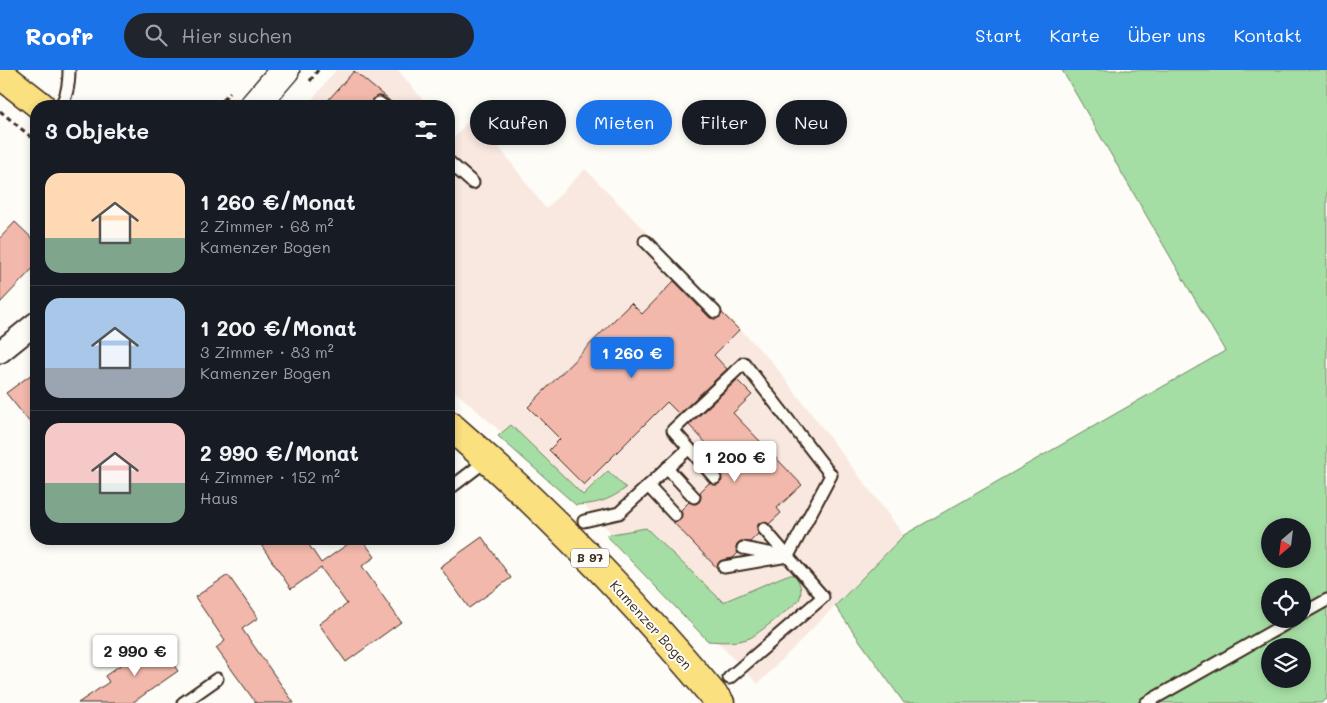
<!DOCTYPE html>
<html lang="de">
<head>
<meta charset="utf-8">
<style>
	:root { --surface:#171b24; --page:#20242c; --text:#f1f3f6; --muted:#9ea1a6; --line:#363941; --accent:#1a73e8 }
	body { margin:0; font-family:Mali,sans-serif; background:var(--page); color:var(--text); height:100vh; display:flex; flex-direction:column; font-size:19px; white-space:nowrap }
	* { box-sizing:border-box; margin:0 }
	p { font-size:16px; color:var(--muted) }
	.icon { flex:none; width:28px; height:28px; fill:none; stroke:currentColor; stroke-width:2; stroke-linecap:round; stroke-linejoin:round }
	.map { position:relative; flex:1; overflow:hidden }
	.sheet { position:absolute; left:30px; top:30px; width:425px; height:445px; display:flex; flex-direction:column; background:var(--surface); border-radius:20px; box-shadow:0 2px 8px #0003 }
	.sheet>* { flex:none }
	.banner { position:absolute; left:470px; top:30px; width:475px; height:45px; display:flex; gap:10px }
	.needle { width:32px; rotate:208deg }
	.controls { position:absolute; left:1261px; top:448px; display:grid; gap:10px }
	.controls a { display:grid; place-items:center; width:50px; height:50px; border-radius:50%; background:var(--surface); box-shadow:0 2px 8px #0003; font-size:25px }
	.price { position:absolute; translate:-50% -42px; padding:0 11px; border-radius:5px; background:#fff; color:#222; font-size:16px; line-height:32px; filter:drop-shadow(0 1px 2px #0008) }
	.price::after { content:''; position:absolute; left:50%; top:30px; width:15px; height:11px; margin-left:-8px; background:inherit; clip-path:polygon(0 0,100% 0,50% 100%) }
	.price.selected { background:var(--accent); color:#fff }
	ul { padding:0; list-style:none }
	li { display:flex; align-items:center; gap:15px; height:125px; padding:0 15px }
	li+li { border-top:1px solid var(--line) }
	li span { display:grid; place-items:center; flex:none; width:140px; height:100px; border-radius:15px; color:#555 }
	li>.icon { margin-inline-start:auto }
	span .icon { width:60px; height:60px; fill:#fffc; stroke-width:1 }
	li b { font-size:21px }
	h2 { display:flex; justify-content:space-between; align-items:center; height:60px; padding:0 15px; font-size:21px }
	.pill { padding:0 18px; border-radius:22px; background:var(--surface); box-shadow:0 2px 8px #0003; font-size:18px; line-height:45px }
	.pill.selected { background:var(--accent); color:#fff }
	header { display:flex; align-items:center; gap:30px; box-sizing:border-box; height:70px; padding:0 25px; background:var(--accent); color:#fff }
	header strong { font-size:24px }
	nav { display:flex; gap:28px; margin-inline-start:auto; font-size:18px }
	.search { width:350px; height:45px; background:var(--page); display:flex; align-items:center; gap:12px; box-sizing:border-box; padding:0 18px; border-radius:28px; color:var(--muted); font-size:19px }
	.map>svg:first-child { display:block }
	.built { fill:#f9e8e0 }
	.green { fill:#a5dea4; stroke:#708461; fill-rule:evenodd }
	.building { fill:#f1b8ab; stroke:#3b2a1e }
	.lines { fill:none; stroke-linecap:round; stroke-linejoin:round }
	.lane-casing { stroke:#3b2a1e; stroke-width:15 }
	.street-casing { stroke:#3b2a1e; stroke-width:25 }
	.secondary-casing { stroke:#3b2a1e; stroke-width:31 }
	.primary-casing { stroke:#3b2a1e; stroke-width:31 }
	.path { stroke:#3b2a1e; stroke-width:3; stroke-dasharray:5 4; stroke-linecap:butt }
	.lane { stroke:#fdfcf7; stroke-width:11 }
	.street { stroke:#fdfcf7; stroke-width:21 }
	.secondary { stroke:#fdfcf7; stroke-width:28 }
	.primary { stroke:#fbe080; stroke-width:28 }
	.labels { text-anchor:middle; stroke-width:4; stroke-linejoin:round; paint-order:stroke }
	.shield { fill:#fdfcf7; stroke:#75695f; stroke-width:1 }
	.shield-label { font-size:12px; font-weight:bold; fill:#3b2a1e }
	.street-label { font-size:14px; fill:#3b2a1e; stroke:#fdfcf7 }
</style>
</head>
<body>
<header>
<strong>Roofr</strong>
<div class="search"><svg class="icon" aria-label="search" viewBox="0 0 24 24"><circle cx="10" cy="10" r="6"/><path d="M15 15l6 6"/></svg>Hier suchen</div>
<nav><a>Start</a><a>Karte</a><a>Über uns</a><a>Kontakt</a></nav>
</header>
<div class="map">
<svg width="1327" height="633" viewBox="0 0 1327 633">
	<rect width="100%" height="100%" fill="#fdfcf7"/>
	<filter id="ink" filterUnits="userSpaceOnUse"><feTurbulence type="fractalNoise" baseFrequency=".02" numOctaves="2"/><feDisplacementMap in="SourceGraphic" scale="10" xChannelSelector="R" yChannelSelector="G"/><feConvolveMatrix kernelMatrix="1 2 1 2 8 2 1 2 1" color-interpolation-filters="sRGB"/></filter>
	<g filter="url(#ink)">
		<!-- built -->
		<g class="built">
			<path d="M336,0h62l30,36h-121z"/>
			<path d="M474,44l72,95 39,-40 187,193 132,173 -146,149 -174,-179 -135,-119v-254l5,6z"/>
		</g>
		<!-- green -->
		<g class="green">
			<path d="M1062,0h265v629l-6,4h-417l-69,-97 69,-71 321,-184zM1270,456h32v33h-32zM1270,516h32v33h-32zM1270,576h32v33h-32z"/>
			<path d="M511,355l72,70 25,-24 18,17c-18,13 -29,16 -50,17l-78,-69z"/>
			<path d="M646,458l77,74 64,-27h7c6,6 9,16 5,25 -2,3 -44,36 -49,38 -13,5 -28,4 -42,3l-102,-106z"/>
		</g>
		<!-- building -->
		<g class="building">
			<path d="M354,1l42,35h-6l-2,-6 -9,-4 -6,3 -1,7h-49z"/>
			<path d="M15,152l21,20v23l-36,38v-65z"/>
			<path d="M674,211l36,37 7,1 5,-6 17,17 -25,25 13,14 -48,45 -12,-12 -83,83 -35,-35 11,-11 -32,-32 103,-104 11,11z"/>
			<path d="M36,301v59l-30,-37z"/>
			<path d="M737,310l15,15 -19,18 69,72 -25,23 4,5 -12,11 -6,-2 -4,1 -2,4 1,7 -8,8 -9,-1 -3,2 -2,4 2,6 -5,5 -13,3 -3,7 -44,-46 7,-2 2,-6 -1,-4 8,-8 6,2 4,-2 2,-6 -1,-4 9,-9 7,2 6,-4 -2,-8 8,-7 -39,-41z"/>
			<path d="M482,467l29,41 -42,30 -29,-41z"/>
			<path d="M257,469h48l16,24 34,-24h7l13,18 -13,9 39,56 -55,40 -27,-38 28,-20 -26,-36 -30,21z"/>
			<path d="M228,505l30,43 -16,11 52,74h-38l-40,-55 9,-7 -30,-44z"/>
			<path d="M155,570l23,31 -46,32h-54l31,-21 -4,-6z"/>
		</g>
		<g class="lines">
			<!-- lane casing -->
			<g class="lane-casing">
				<g id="lane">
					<path d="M379,33l4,3"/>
					<path d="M60,36c7,-9 9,-24 9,-36"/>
					<path d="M449,92l24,21"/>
					<path d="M645,171l70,71"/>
					<path d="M667,398l27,29"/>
					<path d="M715,408l-42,-48 71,-67 87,112 -43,81"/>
					<path d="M648,416l27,29"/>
					<path d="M449,419l38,-29"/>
					<path d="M584,451l35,-8 69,-64"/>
					<path d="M743,478l36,7"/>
					<path d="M724,497l64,-11"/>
					<path d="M1302,544l25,-14"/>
					<path d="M729,608l94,-81 -59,-68"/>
					<path d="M183,633l34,-24"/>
					<path d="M1146,633l148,-84"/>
				</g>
			</g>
			<!-- street casing -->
			<g class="street-casing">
				<path id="street" d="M0,282l36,-29"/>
			</g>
			<!-- secondary casing -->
			<g class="secondary-casing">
				<path id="secondary" d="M254,36l31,-36"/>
			</g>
			<!-- primary casing -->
			<g class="primary-casing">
				<g id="primary">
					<path d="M0,4l41,32"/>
					<path d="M449,355c98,85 188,178 271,278"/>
				</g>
			</g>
			<!-- path -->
			<g class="path">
				<path d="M310,11l8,-11"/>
				<path d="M217,36l13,-14"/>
				<path d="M0,41l36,30"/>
			</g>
			<!-- lane -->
			<use href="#lane" class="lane"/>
			<!-- street -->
			<use href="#street" class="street"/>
			<!-- secondary -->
			<use href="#secondary" class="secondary"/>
			<!-- primary -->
			<use href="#primary" class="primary"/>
		</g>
	</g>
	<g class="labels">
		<!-- shield labels -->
		<rect class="shield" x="571" y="478.5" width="38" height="19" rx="4"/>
		<g class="shield-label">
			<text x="590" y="492">B 97</text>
		</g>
		<!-- street labels -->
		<g class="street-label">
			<text transform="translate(651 555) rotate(48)" y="5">Kamenzer Bogen</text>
		</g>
	</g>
</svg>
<div class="controls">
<a><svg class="needle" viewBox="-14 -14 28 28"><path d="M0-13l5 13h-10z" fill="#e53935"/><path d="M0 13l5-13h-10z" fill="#9ea1a6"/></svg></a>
<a><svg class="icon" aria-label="locate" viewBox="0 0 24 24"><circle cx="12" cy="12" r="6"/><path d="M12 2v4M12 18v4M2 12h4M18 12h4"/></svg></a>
<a><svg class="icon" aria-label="layers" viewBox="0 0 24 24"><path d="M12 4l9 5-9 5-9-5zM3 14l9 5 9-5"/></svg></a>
</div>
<b class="price selected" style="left:632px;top:309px">1 260 €</b>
<b class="price" style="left:735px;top:413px">1 200 €</b>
<b class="price" style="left:135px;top:607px">2 990 €</b>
<div class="banner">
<a class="pill">Kaufen</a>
<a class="pill selected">Mieten</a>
<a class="pill">Filter</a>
<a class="pill">Neu</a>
</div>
<section class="sheet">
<h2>3 Objekte<svg class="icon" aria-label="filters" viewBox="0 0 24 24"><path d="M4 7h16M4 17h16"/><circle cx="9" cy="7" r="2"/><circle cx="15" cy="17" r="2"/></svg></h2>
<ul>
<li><span style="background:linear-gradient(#ffd9b3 65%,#7fa58c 0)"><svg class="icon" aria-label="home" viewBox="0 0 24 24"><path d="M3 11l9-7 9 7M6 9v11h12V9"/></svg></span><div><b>1 260 €/Monat</b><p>2 Zimmer · 68 m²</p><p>Kamenzer Bogen</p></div></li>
<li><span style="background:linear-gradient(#a9c7e8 70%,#9aa5b1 0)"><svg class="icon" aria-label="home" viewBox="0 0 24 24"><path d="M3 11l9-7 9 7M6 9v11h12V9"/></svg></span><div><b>1 200 €/Monat</b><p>3 Zimmer · 83 m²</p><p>Kamenzer Bogen</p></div></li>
<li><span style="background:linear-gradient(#f6c9c9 60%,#7fa58c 0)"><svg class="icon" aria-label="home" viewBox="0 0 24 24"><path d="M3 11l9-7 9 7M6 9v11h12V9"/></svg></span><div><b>2 990 €/Monat</b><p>4 Zimmer · 152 m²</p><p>Haus</p></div></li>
</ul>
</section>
</div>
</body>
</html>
